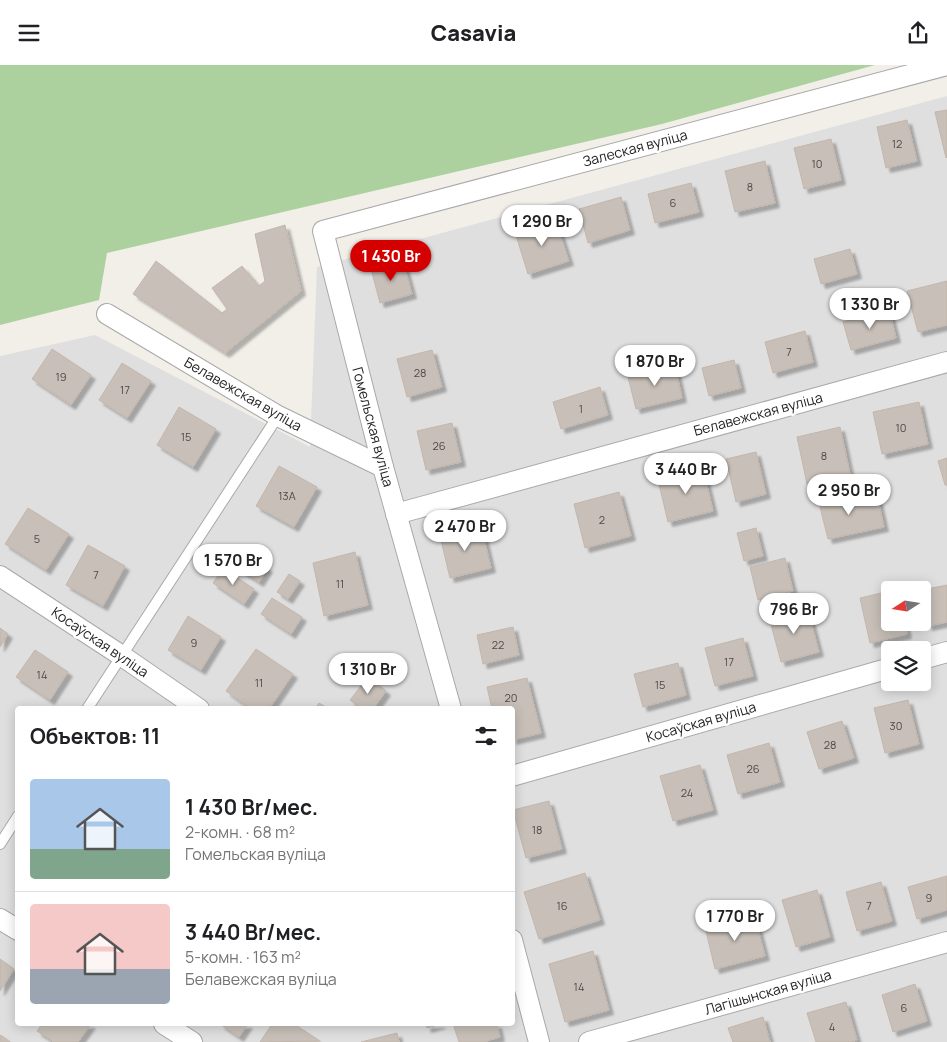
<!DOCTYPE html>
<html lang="ru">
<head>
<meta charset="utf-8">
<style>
	:root { --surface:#fff; --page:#f2f2f2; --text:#202124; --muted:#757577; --line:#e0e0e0; --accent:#d40000 }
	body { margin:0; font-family:Manrope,sans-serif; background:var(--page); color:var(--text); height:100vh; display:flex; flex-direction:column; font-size:19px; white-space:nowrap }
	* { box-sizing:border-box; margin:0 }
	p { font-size:16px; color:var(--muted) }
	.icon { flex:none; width:28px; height:28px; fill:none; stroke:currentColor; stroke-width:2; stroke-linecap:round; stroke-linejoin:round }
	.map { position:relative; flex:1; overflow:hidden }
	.details { position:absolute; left:15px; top:641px; width:500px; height:320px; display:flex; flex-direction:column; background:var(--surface); border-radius:5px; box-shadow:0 2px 12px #0003 }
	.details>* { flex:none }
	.needle { width:32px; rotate:258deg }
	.controls { position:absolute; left:881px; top:516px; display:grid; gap:10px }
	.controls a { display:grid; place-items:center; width:50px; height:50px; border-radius:5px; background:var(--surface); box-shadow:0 2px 12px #0003; font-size:25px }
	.price { position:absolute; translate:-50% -42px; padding:0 11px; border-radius:18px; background:#fff; color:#222; font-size:16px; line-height:32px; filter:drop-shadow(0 1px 2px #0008) }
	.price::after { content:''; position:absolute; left:50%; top:30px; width:15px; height:11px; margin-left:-8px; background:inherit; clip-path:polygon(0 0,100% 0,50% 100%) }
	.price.active { background:var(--accent); color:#fff }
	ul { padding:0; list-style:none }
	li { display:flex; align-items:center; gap:15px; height:125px; padding:0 15px }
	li+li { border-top:1px solid var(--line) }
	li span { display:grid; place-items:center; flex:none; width:140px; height:100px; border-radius:5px; color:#555 }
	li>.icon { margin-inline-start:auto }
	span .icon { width:60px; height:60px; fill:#fffc; stroke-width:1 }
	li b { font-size:21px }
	h2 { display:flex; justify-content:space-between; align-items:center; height:60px; padding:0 15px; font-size:21px }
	header { display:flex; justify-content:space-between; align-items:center; height:65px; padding:0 15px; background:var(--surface); font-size:22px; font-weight:800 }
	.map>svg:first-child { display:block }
	.residential { fill:#e0dfdf; fill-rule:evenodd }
	.forest { fill:#add19e }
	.building { fill:#c7bfb8; stroke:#c4b6ab; filter:url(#shadow) }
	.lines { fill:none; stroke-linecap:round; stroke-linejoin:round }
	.lane-casing { stroke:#a9a9a9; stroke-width:12 }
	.street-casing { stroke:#a9a9a9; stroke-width:22 }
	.lane { stroke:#fff; stroke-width:10 }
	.street { stroke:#fff; stroke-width:20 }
	.labels { text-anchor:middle; stroke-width:5; stroke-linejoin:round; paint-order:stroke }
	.number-label { font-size:11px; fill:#4b4948 }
	.street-label { font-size:14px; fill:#222; stroke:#fff }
</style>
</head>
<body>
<header><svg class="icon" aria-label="menu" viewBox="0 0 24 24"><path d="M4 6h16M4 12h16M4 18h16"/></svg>Casavia<svg class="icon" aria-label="share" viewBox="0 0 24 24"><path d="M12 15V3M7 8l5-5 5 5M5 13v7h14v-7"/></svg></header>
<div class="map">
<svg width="947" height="977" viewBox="0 0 947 977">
	<defs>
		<filter id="shadow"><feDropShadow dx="4.5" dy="4.5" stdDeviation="1" flood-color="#0004"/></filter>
	</defs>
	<rect width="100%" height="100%" fill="#f2efe9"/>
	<!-- residential -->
	<path class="residential" d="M947,31v946h-947v-686l95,-21 215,112 7,-180zM890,525h32v33h-32zM890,585h32v33h-32zM18,644h494v315h-494z"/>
	<!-- forest -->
	<path class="forest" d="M0,0h875l-213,59 -555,129 -8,47 -99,25z"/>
	<!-- building -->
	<g class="building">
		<path d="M947,45v47l-1,1 -11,-46z"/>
		<path d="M907,55l10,41 -31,7 -9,-41z"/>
		<path d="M831,74l10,41 -37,9 -10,-41z"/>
		<path d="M765,96l10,42 -40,9 -10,-41z"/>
		<path d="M691,118l8,29 -44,11 -7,-29z"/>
		<path d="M621,132l9,33 -42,13 -9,-34z"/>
		<path d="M555,154l14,42 -41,13 -13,-42z"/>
		<path d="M285,160l16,66 -76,62 -92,-59 23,-33 66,52 5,-4 -15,-21 30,-22 17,20 6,-5 -10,-47z"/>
		<path d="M850,184l7,25 -36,10 -7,-25z"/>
		<path d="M403,196l9,33 -32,9 -9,-34z"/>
		<path d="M947,216v44l-29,7 -11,-41z"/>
		<path d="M889,245l7,28 -45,12 -8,-28z"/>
		<path d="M805,266l8,31 -40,11 -8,-31z"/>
		<path d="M52,284l39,26 -20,30 -39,-26z"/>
		<path d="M432,285l10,37 -35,10 -10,-38z"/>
		<path d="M734,295l7,28 -32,8 -7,-28z"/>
		<path d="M122,298l29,18 -24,37 -28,-18z"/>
		<path d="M675,301l7,32 -46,11 -8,-32z"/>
		<path d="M600,322l8,28 -47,14 -8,-27z"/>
		<path d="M919,337l9,42 -46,10 -9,-42z"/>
		<path d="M179,342l37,22 -23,38 -36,-22z"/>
		<path d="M452,358l9,39 -35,8 -9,-39z"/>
		<path d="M840,362l10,47 -43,10 -10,-47z"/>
		<path d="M756,387l10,42 -30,8 -10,-43z"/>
		<path d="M947,393v27h-2l-7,-24z"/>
		<path d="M279,401l38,21 -23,40 -38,-21z"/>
		<path d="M703,404l10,42 -45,11 -10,-42z"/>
		<path d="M619,427l12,44 -46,12 -11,-44z"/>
		<path d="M848,427l3,14 27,-6 6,27 -56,12 -10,-40z"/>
		<path d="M28,443l41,26 -23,36 -41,-26z"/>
		<path d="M481,461l10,42 -41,10 -10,-42z"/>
		<path d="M756,463l7,28 -19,5 -7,-28z"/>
		<path d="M88,480l37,21 -22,40 -37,-21z"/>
		<path d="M236,483l32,20 -9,14 -32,-21z"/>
		<path d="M355,487l13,53 -44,11 -11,-53z"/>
		<path d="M785,493l8,33 -35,9 -8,-33z"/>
		<path d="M223,503l31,21 -10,15 -31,-21z"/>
		<path d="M289,509l11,7 -12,18 -11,-7z"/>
		<path d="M947,520v37l-19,4 -6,-25v-11z"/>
		<path d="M890,526v32h15l2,11 -37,9 -10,-45z"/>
		<path d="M272,533l30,19 -11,17 -30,-20z"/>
		<path d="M807,542l12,45 -38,10 -12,-45z"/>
		<path d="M188,551l33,21 -20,33 -33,-20z"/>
		<path d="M513,562l6,28 -36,9 -6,-29z"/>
		<path d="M0,563l8,6 -8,13z"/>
		<path d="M743,573l10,38 -38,10 -10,-38z"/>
		<path d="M256,584l37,25 -24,35h-18l-25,-18z"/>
		<path d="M35,585l33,22 -18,28 -34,-23z"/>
		<path d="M678,598l8,32 -43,12 -9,-33z"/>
		<path d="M368,612l18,14 -13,18h-11l-12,-9z"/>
		<path d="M527,613l14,55 -29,7v-31h-20l-5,-22z"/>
		<path d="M908,635l11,44 -34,9 -11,-45z"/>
		<path d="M319,638l10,6h-14z"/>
		<path d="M842,656l12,37 -35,11 -12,-37z"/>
		<path d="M769,678l11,39 -42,12 -11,-39z"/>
		<path d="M700,700l13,45 -40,11 -13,-45z"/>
		<path d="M549,736l13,48 -36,9 -13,-48z"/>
		<path d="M585,808l15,47 -61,19 -15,-47z"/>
		<path d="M947,811v34l-30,9 -9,-32z"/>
		<path d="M881,817l11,39 -35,10 -11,-39z"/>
		<path d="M817,825l13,47 -34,10 -14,-47z"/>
		<path d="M754,849l11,42 -50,13 -10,-42z"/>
		<path d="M593,886l16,59 -44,12 -16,-58z"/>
		<path d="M0,894l14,10 -14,22z"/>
		<path d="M915,919l12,37 -34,11 -11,-37z"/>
		<path d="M846,937l11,38 -7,2h-34l-9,-29z"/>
		<path d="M763,952l7,25h-37l-5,-14z"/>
		<path d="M42,959h49l-13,18h-24l-17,-11z"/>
		<path d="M220,959h28l-9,13z"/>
		<path d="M272,959h22l26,17 -60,1z"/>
		<path d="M426,959h15l-14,4z"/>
		<path d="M453,959h44l3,13 -17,5h-24z"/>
		<path d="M397,968l2,9h-38z"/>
		<path d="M1,970l9,7h-10v-5z"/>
	</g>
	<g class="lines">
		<!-- lane casing -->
		<g class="lane-casing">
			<g id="lane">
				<path d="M87,644l191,-293"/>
				<path d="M0,779l18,-28"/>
			</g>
		</g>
		<!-- street casing -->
		<g class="street-casing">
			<g id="street">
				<path d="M107,249l171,102 105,51"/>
				<path d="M396,449l551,-152"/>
				<path d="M0,511l122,80 77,53"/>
				<path d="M922,594l25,-7"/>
				<path d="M451,644l-68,-242 -60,-236 624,-166"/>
				<path d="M512,711l378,-108"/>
				<path d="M0,854l18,11"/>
				<path d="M512,875l27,102"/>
				<path d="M164,959l28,18"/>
				<path d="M589,977l358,-100"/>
			</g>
		</g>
		<!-- lane -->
		<use href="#lane" class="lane"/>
		<!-- street -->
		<use href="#street" class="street"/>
	</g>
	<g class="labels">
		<!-- number labels -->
		<g class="number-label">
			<text x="897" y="83">12</text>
			<text x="817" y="103">10</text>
			<text x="750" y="126">8</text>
			<text x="673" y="142">6</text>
			<text x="789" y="291">7</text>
			<text x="420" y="312">28</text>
			<text x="61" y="316">19</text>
			<text x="125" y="329">17</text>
			<text x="581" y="348">1</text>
			<text x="901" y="367">10</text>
			<text x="186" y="376">15</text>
			<text x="439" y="385">26</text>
			<text x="824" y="395">8</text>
			<text x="287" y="435">13А</text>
			<text x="602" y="459">2</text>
			<text x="37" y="478">5</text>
			<text x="96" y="514">7</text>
			<text x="340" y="523">11</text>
			<text x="194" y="582">9</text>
			<text x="498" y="584">22</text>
			<text x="729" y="601">17</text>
			<text x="42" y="614">14</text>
			<text x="259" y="622">11</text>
			<text x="660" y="624">15</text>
			<text x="511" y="637">20</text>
			<text x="896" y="665">30</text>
			<text x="830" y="684">28</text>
			<text x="753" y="708">26</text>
			<text x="687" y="732">24</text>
			<text x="537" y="769">18</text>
			<text x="929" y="837">9</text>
			<text x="562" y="845">16</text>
			<text x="869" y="845">7</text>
			<text x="579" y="926">14</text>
			<text x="904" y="947">6</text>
			<text x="832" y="966">4</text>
		</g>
		<!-- street labels -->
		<g class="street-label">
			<text transform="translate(635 83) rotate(-15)" y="5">Залеская вуліца</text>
			<text transform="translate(243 329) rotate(30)" y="5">Белавежская вуліца</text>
			<text transform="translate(758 349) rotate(-15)" y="5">Белавежская вуліца</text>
			<text transform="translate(373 362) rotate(75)" y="5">Гомельская вуліца</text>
			<text transform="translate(100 577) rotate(34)" y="5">Косаўская вуліца</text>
			<text transform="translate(701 657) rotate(-16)" y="5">Косаўская вуліца</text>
			<text transform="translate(768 927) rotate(-16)" y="5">Лагішынская вуліца</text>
		</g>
	</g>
</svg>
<div class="controls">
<a><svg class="needle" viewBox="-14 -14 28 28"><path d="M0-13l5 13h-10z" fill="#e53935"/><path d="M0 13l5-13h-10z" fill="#757577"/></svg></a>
<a><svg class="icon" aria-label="layers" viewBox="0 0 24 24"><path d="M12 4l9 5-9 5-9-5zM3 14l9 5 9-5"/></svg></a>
</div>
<b class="price" style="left:542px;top:182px">1 290 Br</b>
<b class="price active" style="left:391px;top:217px">1 430 Br</b>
<b class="price" style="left:870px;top:265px">1 330 Br</b>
<b class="price" style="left:655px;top:322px">1 870 Br</b>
<b class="price" style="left:686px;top:430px">3 440 Br</b>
<b class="price" style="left:849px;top:451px">2 950 Br</b>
<b class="price" style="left:465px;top:487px">2 470 Br</b>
<b class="price" style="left:233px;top:521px">1 570 Br</b>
<b class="price" style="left:794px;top:570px">796 Br</b>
<b class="price" style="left:368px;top:630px">1 310 Br</b>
<b class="price" style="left:735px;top:877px">1 770 Br</b>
<section class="details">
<h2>Объектов: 11<svg class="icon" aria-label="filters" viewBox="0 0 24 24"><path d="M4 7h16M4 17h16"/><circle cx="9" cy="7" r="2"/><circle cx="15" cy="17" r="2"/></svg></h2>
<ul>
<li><span style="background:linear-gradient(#a9c7e8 70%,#7fa58c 0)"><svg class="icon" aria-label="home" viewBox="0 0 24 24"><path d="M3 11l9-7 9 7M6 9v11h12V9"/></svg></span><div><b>1 430 Br/мес.</b><p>2-комн. · 68 m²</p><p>Гомельская вуліца</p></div></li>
<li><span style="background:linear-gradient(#f6c9c9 65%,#9aa5b1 0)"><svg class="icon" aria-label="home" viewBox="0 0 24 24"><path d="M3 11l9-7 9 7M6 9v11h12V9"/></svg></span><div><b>3 440 Br/мес.</b><p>5-комн. · 163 m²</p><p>Белавежская вуліца</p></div></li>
</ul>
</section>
</div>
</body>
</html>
